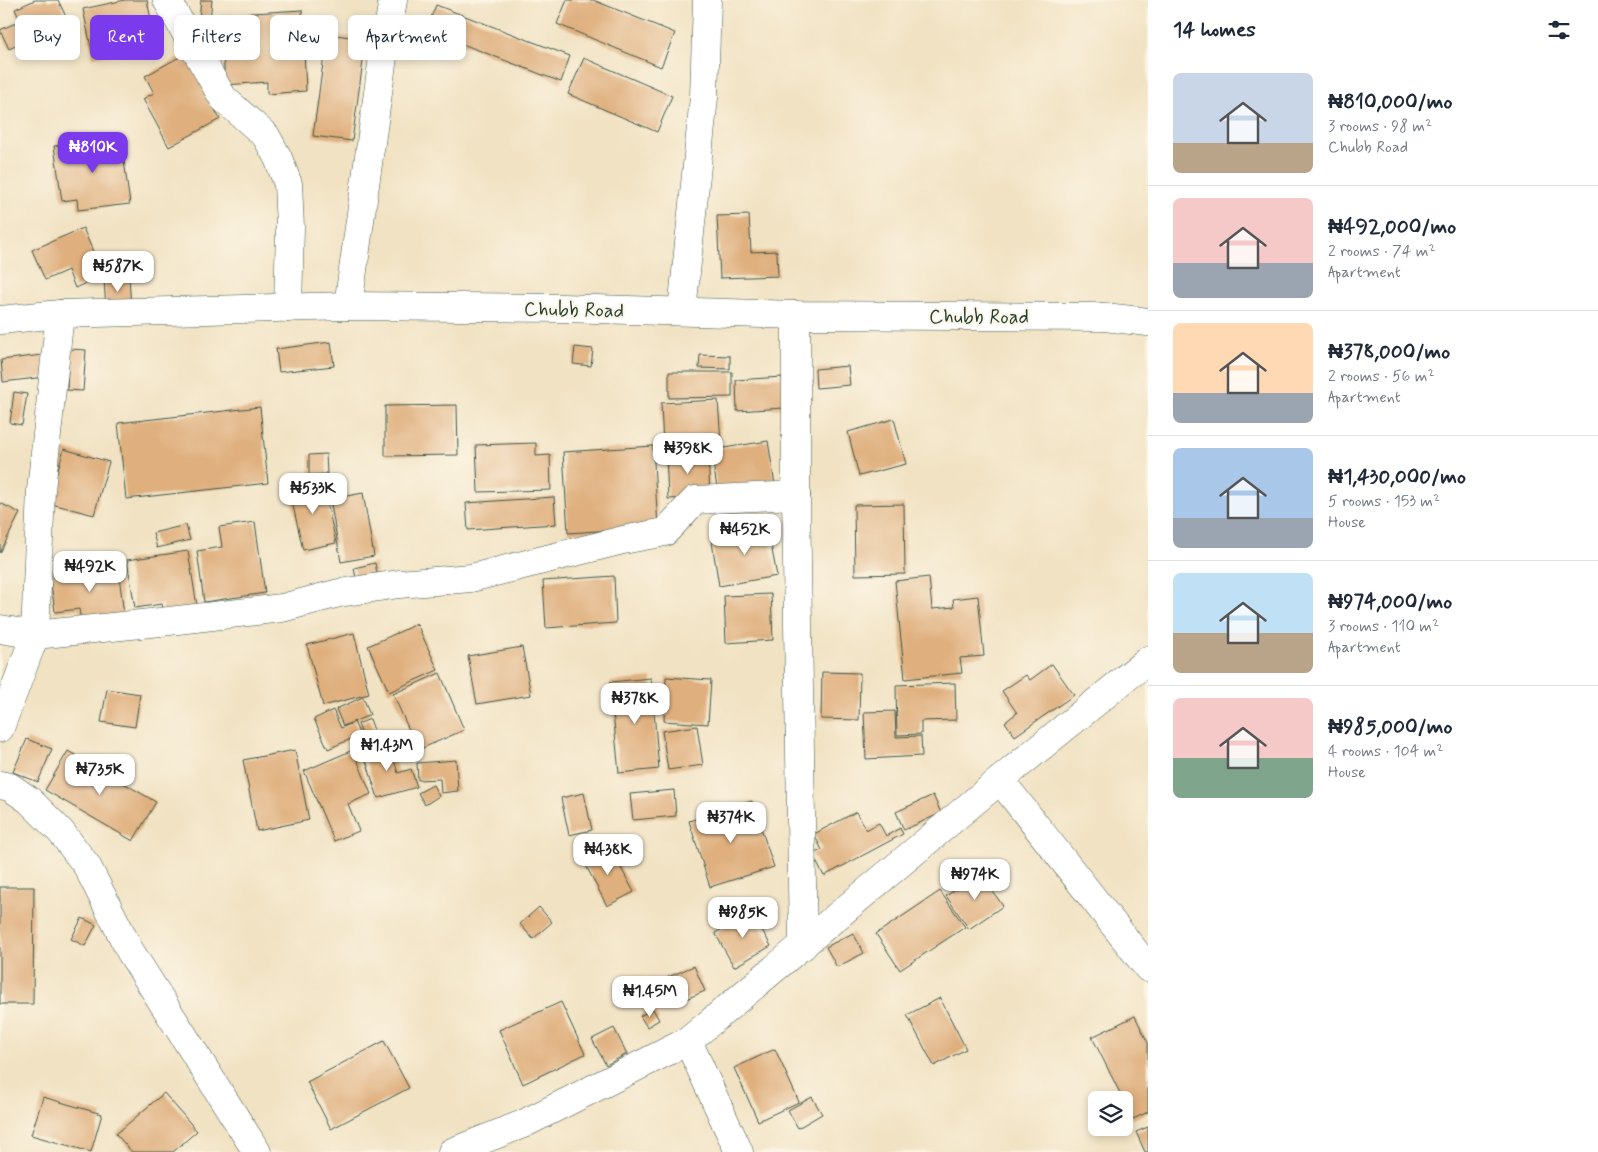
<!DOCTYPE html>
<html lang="en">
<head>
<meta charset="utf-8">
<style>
	:root { --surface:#fff; --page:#f6f6f7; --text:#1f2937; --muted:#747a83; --line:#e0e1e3; --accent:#7c3aed }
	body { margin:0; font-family:Mynerve,sans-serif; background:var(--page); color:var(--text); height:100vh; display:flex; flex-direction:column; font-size:19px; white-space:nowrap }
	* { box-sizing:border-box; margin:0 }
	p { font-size:16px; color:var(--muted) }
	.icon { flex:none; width:28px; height:28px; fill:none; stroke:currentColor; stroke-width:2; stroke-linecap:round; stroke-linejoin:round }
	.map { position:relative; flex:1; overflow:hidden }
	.sheet { display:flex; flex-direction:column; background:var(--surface); width:450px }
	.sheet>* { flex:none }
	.banner { position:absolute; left:15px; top:15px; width:475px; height:45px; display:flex; gap:10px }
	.buttons { position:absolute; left:1088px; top:1091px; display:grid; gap:10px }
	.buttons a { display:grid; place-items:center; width:45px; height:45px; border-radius:8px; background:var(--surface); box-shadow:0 2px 8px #0003; font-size:25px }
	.price { position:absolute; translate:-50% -42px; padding:0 11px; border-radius:10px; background:#fff; color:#222; font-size:16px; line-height:32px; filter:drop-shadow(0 1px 2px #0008) }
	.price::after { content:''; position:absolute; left:50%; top:30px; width:15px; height:11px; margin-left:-8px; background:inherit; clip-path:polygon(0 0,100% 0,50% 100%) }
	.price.selected { background:var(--accent); color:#fff }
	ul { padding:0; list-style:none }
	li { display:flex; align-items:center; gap:15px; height:125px; padding:0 25px }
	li+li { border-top:1px solid var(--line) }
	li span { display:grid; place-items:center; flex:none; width:140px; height:100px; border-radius:8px; color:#555 }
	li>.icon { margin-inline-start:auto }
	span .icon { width:60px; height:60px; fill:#fffc; stroke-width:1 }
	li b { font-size:21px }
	h2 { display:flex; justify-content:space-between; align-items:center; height:60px; padding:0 25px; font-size:21px }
	.tag { padding:0 18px; border-radius:8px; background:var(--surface); box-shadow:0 2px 8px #0003; font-size:18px; line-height:45px }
	.tag.selected { background:var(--accent); color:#fff }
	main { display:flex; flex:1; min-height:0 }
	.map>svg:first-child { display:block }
	.building { fill:#dfaf7d }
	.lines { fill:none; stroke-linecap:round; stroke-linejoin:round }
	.minor-casing { stroke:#3e5649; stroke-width:29 }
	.minor { stroke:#fff; stroke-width:28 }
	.labels { text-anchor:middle; stroke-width:4; stroke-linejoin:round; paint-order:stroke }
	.street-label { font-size:20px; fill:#1f3d34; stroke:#fcf5e5 }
</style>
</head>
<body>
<main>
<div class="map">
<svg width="1148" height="1152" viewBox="0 0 1148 1152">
	<rect width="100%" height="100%" fill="#fcf5e5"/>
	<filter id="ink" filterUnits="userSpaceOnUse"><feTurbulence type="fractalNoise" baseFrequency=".02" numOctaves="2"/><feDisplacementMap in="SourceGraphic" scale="10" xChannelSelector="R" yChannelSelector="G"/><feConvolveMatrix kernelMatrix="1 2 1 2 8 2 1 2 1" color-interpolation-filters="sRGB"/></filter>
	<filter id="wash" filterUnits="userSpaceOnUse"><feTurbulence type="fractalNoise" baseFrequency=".0096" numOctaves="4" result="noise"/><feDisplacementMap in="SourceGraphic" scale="20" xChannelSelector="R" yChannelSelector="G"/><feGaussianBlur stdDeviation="1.12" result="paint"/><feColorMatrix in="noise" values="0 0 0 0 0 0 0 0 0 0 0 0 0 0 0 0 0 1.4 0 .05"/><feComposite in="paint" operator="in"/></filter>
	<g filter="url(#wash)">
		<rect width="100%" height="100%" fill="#f1e2c3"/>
		<g id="blocks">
			<!-- building -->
			<g class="building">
				<path d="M35,0h23l10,21 -59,28 -9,-19 20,-9 -5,-12z"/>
				<path d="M125,0h22l9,44 -63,13 -10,-48z"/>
				<path d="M201,0h11l-3,30 -11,-1z"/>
				<path d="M567,0h26l82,33 -14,34 -104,-43z"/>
				<path d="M436,5l134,51 -9,26 -135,-52z"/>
				<path d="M302,10l4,81 -39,3v-12l-42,3 -4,-70z"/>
				<path d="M327,34l39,5 -14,102 -39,-5z"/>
				<path d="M185,54l35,65 -51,28 -26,-48 11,-6 -9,-17z"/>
				<path d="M584,58l88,38 -15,36 -89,-38z"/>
				<path d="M121,139l9,65 -52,6 -1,-11 -15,2 -8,-55 36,-5 1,3z"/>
				<path d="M749,215l2,37 26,-1 1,25 -58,2 -3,-62z"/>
				<path d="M83,228l20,47 -28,13 -7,-18 -23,10 -13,-30z"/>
				<path d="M129,277l2,30 -25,2 -2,-29z"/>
				<path d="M331,342l3,24 -55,6 -3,-23z"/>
				<path d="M575,347l18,2 -2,17 -18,-2z"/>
				<path d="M69,349l17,1 -3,41 -16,-1z"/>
				<path d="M42,355l3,22 -42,5 -2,-22z"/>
				<path d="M700,355l30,1v13l-31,-1z"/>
				<path d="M848,366l2,19 -34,3 -1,-19z"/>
				<path d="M669,372h63v25l-63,1z"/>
				<path d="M782,377l2,31 -47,3 -1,-31z"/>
				<path d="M14,392l13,2 -5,31 -12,-2z"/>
				<path d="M718,400l3,43 -58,3 -2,-43z"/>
				<path d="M457,405l1,50 -73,1v-50z"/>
				<path d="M260,407l8,76 -142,16 -8,-76z"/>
				<path d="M894,419l12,45 -47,12 -11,-44z"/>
				<path d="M768,441l7,44 -57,9 -7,-44z"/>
				<path d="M536,443v13l14,-1 1,35 -73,2 -2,-47z"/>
				<path d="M653,446l5,81 -90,6 -5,-81z"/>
				<path d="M64,449l45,13 -15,53 -46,-12z"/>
				<path d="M708,451l2,46 -42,2 -2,-46z"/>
				<path d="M326,454l1,20 -18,1v-20z"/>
				<path d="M322,480l14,63 -33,7 -14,-62z"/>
				<path d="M363,493l11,63 -33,6 -11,-63z"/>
				<path d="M554,497l2,27 -88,6 -2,-27z"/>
				<path d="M0,503l20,10 -20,40z"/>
				<path d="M904,504l1,70 -50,1 -1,-70z"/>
				<path d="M255,522l10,71 -61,9 -7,-51 25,-4 -3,-20z"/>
				<path d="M767,524l10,52 -58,10 -7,-44 26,-5 -2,-8z"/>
				<path d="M186,525l4,15 -33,8 -4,-15z"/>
				<path d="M188,551l9,55 -33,6 -2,-8 -27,4 -8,-48z"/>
				<path d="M117,561l8,61 -43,6 -3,-19 -24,3 -6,-41z"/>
				<path d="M375,563l4,21 -21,5 -4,-21z"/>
				<path d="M614,576l2,47 -70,5 -3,-47z"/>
				<path d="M929,577l3,32 22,-2 -1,-8 25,-3 6,60 -24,2 2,15 -57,6 -10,-98z"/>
				<path d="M771,594l2,46 -47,3 -2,-47z"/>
				<path d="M417,624l21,46 -49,22 -21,-46z"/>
				<path d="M354,633l15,61 -46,12 -16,-61z"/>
				<path d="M522,647l9,48 -54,9 -9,-48z"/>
				<path d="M1052,664l22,31 -59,41 -10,-14 12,-9 -15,-22 24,-16 4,5z"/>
				<path d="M822,672l38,1 -1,47 -38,-1z"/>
				<path d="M440,673l24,57 -46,20 -25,-56z"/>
				<path d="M666,677l45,3 -3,44 -44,-3z"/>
				<path d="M651,678l8,91 -40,4 -9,-91z"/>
				<path d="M955,683l1,37 -35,1v13l-24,1 -1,-50z"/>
				<path d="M107,689l33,5 -5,33 -34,-5z"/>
				<path d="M363,697l7,18 -27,11 -7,-17z"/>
				<path d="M333,710l8,18 13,-6 6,13 -32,14 -14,-30z"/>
				<path d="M895,711l1,26 25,-1 1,20 -56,3 -2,-47z"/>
				<path d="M370,719l5,14 -12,4 -5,-13z"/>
				<path d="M697,726l6,39 -35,5 -6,-39z"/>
				<path d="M27,739l25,10 -14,33 -25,-10z"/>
				<path d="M389,743l9,30 13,-4 6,18 -39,11 -15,-47z"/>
				<path d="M295,750l14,70 -52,11 -14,-71z"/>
				<path d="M353,750l18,44 -23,10 11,27 -25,10 -30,-70z"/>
				<path d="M68,751l88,51 -23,39 -88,-51z"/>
				<path d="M456,760l2,31 -17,2 -1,-14 -22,1 -1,-17z"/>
				<path d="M433,785l6,11 -14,9 -7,-12z"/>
				<path d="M674,790l2,26 -43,4 -3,-26z"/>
				<path d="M584,793l8,37 -23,5 -8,-37z"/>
				<path d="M933,795l8,18 -37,17 -8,-18z"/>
				<path d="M752,801l22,66 -64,20 -21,-66z"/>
				<path d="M856,812l10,18 13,-7 7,13 14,-8 3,6 -79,42 -12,-22 10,-4 -8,-16z"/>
				<path d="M609,846l25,46 -27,14 -24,-46z"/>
				<path d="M980,873l23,33 -34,23 -23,-33z"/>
				<path d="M0,887h34l-1,117h-33z"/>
				<path d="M940,891l25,36 -65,43 -24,-36z"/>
				<path d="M539,907l13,15 -19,17 -13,-15z"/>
				<path d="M752,912l19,34 -37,21 -19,-34z"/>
				<path d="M82,918l14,7 -11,21 -14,-7z"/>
				<path d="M853,933l11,20 -27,14 -11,-20z"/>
				<path d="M694,966l11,25 -26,11 -11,-25z"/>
				<path d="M940,998l26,51 -32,17 -27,-51z"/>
				<path d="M561,1002l24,52 -62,30 -24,-54z"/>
				<path d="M653,1009l6,11 -12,7 -7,-11z"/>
				<path d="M1135,1016l13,27v69l-15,7 -41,-82z"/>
				<path d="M614,1028l13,26 -21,11 -14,-26z"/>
				<path d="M384,1041l25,47 -78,41 -24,-47z"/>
				<path d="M775,1049l24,53 -41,19 -24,-53z"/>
				<path d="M164,1093l33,38 -24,21h-41l-16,-18z"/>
				<path d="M43,1097l59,17 -11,38 -60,-17z"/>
				<path d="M812,1097l10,17 -24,14 -10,-18z"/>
				<path d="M1148,1127v25h-3l-9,-20z"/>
			</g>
		</g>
	</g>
	<g filter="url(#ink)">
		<use href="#blocks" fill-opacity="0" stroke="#3e5649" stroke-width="1"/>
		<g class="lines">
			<!-- minor casing -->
			<g class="minor-casing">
				<g id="minor">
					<path d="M167,0l56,98 43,38 12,22 10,26 2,43 -2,81"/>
					<path d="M348,306l35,-249 10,-57"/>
					<path d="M682,311l22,-214 3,-97"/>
					<path d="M796,315v180l7,451"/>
					<path d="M0,320l60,-6 288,-8 214,2 234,7 309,2 43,5"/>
					<path d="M0,629l35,6 125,-13 122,-14 57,-15 60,-9 72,-6 152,-38 42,-8 30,-32 101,-5"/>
					<path d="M0,728l35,-93 6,-145 19,-176"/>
					<path d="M1000,780l148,188"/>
					<path d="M0,785l10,2 19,13 32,32 26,34 43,85 127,201"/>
					<path d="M688,1041l51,111"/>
					<path d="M452,1152l71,-28 165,-83 312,-261 148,-120"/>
				</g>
			</g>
			<!-- minor -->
			<use href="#minor" class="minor"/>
		</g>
	</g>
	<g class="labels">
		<!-- street labels -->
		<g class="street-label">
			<text transform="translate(574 309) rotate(1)" y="7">Chubb Road</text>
			<text x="979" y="323">Chubb Road</text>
		</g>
	</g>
</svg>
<div class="buttons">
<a><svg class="icon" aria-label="layers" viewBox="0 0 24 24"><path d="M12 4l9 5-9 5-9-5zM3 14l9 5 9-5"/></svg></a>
</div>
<b class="price selected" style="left:93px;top:174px">₦810K</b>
<b class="price" style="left:118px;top:293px">₦587K</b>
<b class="price" style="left:688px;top:475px">₦398K</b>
<b class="price" style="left:313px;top:515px">₦533K</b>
<b class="price" style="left:745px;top:556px">₦452K</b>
<b class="price" style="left:90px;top:593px">₦492K</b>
<b class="price" style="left:635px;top:725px">₦378K</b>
<b class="price" style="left:387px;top:772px">₦1.43M</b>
<b class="price" style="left:100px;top:796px">₦735K</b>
<b class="price" style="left:731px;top:844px">₦374K</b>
<b class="price" style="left:608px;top:876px">₦438K</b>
<b class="price" style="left:975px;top:901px">₦974K</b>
<b class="price" style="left:743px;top:939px">₦985K</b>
<b class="price" style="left:650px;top:1018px">₦1.45M</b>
<div class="banner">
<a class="tag">Buy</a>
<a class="tag selected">Rent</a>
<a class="tag">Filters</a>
<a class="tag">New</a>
<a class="tag">Apartment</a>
</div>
</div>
<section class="sheet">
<h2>14 homes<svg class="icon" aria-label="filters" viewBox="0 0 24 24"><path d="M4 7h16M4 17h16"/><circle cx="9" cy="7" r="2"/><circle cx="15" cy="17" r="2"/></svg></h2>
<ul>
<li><span style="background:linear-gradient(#c9d6e8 70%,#b9a48a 0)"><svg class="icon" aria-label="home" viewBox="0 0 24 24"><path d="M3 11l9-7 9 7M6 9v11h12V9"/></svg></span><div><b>₦810,000/mo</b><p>3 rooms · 98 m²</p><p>Chubb Road</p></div></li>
<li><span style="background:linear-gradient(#f6c9c9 65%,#9aa5b1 0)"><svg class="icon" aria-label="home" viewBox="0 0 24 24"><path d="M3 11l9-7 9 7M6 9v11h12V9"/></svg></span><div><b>₦492,000/mo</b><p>2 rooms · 74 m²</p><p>Apartment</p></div></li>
<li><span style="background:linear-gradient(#ffd9b3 70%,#9aa5b1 0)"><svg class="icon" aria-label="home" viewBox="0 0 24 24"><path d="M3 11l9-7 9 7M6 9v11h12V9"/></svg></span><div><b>₦378,000/mo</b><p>2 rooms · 56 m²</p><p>Apartment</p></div></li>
<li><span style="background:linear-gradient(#a9c7e8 70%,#9aa5b1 0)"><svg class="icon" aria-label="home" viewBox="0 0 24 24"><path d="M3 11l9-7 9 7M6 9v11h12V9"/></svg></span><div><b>₦1,430,000/mo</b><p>5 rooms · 153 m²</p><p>House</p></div></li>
<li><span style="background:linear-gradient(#bfe0f5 60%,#b9a48a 0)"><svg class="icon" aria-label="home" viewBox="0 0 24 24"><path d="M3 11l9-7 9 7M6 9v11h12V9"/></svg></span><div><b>₦974,000/mo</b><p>3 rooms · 110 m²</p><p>Apartment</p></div></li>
<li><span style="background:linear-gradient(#f6c9c9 60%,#7fa58c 0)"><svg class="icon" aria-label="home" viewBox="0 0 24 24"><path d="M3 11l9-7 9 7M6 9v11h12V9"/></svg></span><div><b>₦985,000/mo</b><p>4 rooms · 104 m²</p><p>House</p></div></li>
</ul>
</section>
</main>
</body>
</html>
